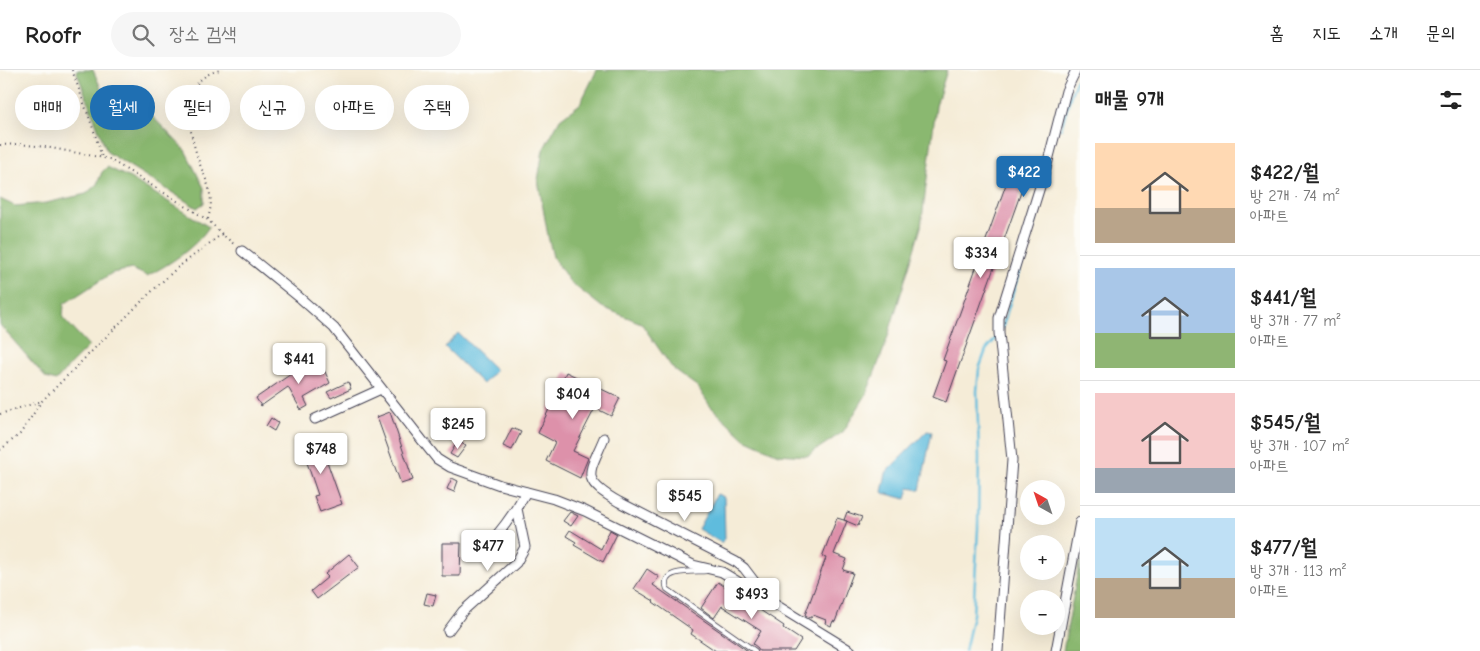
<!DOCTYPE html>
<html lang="ko">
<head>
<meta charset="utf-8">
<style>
	:root { --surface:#fff; --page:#f6f6f6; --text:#222; --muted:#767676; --line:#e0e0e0; --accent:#1f6fb2 }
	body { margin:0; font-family:"Comic Neue","Poor Story",sans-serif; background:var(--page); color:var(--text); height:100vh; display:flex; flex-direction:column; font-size:19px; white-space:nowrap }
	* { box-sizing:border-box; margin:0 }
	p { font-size:16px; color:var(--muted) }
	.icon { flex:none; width:28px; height:28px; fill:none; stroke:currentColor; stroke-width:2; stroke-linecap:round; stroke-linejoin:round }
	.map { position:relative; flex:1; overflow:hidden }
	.drawer { display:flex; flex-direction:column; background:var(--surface); width:400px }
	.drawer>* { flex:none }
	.guide { position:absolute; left:15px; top:15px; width:475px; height:45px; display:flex; gap:10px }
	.needle { width:32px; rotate:320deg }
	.controls { position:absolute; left:1020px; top:410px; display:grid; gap:10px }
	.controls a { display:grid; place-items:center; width:45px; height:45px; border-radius:50%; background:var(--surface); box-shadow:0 5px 20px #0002; font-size:25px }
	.price { position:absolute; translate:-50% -42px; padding:0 11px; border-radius:5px; background:#fff; color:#222; font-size:16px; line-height:32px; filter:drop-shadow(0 1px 2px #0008) }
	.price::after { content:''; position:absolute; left:50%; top:30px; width:15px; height:11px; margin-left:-8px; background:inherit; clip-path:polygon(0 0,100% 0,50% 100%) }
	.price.on { background:var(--accent); color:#fff }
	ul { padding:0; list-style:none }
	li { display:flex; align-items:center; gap:15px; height:125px; padding:0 15px }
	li+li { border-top:1px solid var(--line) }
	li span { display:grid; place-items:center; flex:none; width:140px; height:100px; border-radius:0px; color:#555 }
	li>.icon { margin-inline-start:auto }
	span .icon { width:60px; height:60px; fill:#fffc; stroke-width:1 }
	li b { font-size:21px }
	h2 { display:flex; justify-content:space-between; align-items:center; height:60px; padding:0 15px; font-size:21px }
	.pill { padding:0 18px; border-radius:22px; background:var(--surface); box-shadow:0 5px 20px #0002; font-size:18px; line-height:45px }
	.pill.on { background:var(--accent); color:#fff }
	header { display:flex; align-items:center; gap:30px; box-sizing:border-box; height:70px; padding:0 25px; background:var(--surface); border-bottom:1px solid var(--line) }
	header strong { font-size:24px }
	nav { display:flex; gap:28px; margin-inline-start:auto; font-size:18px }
	.search { width:350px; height:45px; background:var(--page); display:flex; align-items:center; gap:12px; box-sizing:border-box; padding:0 18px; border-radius:28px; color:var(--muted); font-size:19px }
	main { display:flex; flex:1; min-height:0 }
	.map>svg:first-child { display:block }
	.forest { fill:#8ab870; stroke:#566d56 }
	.water { fill:#5fbcdd; stroke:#406f8c }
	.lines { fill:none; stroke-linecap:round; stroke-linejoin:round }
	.stream { stroke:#5fbcdd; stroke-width:2.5 }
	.building { fill:#dd91aa }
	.lane-casing { stroke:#424052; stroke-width:6 }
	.street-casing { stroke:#424052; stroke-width:11 }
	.path { stroke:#424052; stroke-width:2; stroke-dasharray:1 4; stroke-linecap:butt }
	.lane { stroke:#fff; stroke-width:4.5 }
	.street { stroke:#fff; stroke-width:9 }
</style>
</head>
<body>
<header>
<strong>Roofr</strong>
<div class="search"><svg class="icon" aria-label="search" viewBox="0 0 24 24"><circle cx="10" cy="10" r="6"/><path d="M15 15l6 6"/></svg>장소 검색</div>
<nav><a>홈</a><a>지도</a><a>소개</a><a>문의</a></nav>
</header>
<main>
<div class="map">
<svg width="1080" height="581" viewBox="0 0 1080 581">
	<rect width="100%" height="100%" fill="#fdfcf7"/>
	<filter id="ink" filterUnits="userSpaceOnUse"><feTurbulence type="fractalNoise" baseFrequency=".02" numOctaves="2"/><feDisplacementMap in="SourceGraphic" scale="10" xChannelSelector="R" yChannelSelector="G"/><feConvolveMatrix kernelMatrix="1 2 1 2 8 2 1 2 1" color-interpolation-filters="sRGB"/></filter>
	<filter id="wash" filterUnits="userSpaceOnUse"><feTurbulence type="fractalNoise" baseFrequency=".0096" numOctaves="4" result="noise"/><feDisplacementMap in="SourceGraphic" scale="20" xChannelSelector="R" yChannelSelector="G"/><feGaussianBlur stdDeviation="1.12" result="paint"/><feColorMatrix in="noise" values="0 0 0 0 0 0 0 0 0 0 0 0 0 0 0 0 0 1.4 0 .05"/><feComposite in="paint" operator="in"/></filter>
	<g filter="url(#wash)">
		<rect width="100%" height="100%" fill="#f5ecd7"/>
		<!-- forest -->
		<g class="forest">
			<path d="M76,0h17l16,36 19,-2 23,11 34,35 19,38v15l-7,5 -90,-56z"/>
			<path d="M597,0h350l-11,36 -15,121 -36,119 -19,49 -23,37 -36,24 -29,-2 -33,-15 -35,-33 -12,-19 -25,-18 -32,-46 -39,-16 -32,-25 -17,-25 -5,-21 -10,-56 5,-30 17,-31 20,-15z"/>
			<path d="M107,97l23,11 79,49c-15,22 -39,37 -62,49l-15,-7 -20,4 -48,31 -1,14 26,28 -19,19 -14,16 -10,-3 -46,-53v-126l15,7 31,-3 40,-9 11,-10 5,-12z"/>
			<path d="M1080,489v92h-17z"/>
		</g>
		<!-- water -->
		<g class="water">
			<path d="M458,263l38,37 -13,14 -38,-37z"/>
			<path d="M927,361l5,1 -12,58 -11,-2 -3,11 -23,-6 -1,-1 4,-19 3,-4z"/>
			<path d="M717,424l7,3 1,42 -3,3h-2l-22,-13z"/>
		</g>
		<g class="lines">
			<!-- stream -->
			<g class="stream">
				<path d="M1061,59l10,-35 9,-22"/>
				<path d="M1002,259l36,-120"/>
				<path d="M965,581l8,-36 5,-86 1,-72 -2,-66 2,-22 7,-19 11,-13"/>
			</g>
		</g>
		<g id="blocks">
			<!-- building -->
			<g class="building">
				<path d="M1014,92l16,5 -84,235 -13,-5 13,-36 -3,-1z"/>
				<path d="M307,293l3,5 11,-5 9,20 -26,15 4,8 -7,4 -13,-23 -27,19 -5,-8z"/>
				<path d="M566,302l54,26 -9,18 -16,-8 -22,43 15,7 -8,20 -34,-17 9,-19 -17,-9z"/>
				<path d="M348,312l3,7 -20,9 -4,-6z"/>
				<path d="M390,342l23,68 -12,4 -24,-67z"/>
				<path d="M271,348l7,5 -4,8 -8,-5z"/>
				<path d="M512,358l9,4 -9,18 -9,-4z"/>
				<path d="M318,366l24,68 -22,8 -6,-16 4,-1 -18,-53z"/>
				<path d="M458,371l8,5 -9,12 -7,-4z"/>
				<path d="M452,408l6,3 -4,11 -7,-3z"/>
				<path d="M570,442l8,4 -7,10 -8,-5z"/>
				<path d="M847,442l15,5 -4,9 -14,-6z"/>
				<path d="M837,448l10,3 -13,33 13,5 -4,11 10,3 -18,49 -2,-1 -2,5 -6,-3 1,-3 -13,-5 -2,3 -6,-3 21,-57 -4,-1z"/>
				<path d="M570,460l31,19 9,-19 7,4 -14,28 -29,-17 2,-3 -10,-6z"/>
				<path d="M442,473h19l-1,33h-18z"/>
				<path d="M349,484l10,13 -42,32 -6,-8 17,-14 -3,-3z"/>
				<path d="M647,499l12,8 -6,8 95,66h-32l-25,-17 2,-4 -40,-28 1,-1 -20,-12z"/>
				<path d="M718,512l66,44 -1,2 18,12 -7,11h-35l-1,-3 -5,-4 8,-13 -39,-25 -8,12 -13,-10z"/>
				<path d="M427,523l9,2 -3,11 -9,-2z"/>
			</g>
		</g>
	</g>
	<g filter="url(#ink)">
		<use href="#blocks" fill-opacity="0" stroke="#424052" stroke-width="1"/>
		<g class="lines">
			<!-- lane casing -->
			<g class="lane-casing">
				<path id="lane" d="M706,501c-11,1 -47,-3 -39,18l88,62"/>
			</g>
			<!-- street casing -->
			<g class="street-casing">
				<g id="street">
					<path d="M242,181l57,46 35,31 91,116 12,15 13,8 50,18 54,14 31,12 108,54 29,7 129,79"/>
					<path d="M315,349l66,-30"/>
					<path d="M604,368c-15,36 -25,41 15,64l117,60 8,6 19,25"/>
					<path d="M470,486c3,-2 7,-3 10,-5 17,-12 36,-41 46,-59"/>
					<path d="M448,561l15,-20 53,-48 9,-16 -8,-38"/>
					<path d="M998,581l14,-191 -13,-127v-15l49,-157 18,-70 10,-21"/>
					<path d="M1056,581l24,-129"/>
				</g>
			</g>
			<!-- path -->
			<g class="path">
				<path d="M72,0l23,64 7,24"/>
				<path d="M0,75l18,-1 28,3 63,12 99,61 14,14 14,12"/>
				<path d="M208,149c2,-8 4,-15 2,-24 -1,-11 -7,-22 -11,-33 -10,-31 -23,-82 21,-92"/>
				<path d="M0,344l42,-13"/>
				<path d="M0,380l20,-16 22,-33 107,-107 28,-26 45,-34"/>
			</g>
			<!-- lane -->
			<use href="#lane" class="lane"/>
			<!-- street -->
			<use href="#street" class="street"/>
		</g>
	</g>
</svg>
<div class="controls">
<a><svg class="needle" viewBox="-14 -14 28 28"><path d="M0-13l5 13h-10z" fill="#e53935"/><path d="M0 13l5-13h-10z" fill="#767676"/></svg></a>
<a>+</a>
<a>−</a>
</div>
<b class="price on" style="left:1024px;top:128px">$422</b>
<b class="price" style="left:981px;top:209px">$334</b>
<b class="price" style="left:299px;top:315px">$441</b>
<b class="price" style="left:573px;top:350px">$404</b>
<b class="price" style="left:458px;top:380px">$245</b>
<b class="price" style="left:321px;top:405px">$748</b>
<b class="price" style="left:685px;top:452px">$545</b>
<b class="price" style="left:488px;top:502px">$477</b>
<b class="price" style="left:752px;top:550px">$493</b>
<div class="guide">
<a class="pill">매매</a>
<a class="pill on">월세</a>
<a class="pill">필터</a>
<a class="pill">신규</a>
<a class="pill">아파트</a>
<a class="pill">주택</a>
</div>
</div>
<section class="drawer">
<h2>매물 9개<svg class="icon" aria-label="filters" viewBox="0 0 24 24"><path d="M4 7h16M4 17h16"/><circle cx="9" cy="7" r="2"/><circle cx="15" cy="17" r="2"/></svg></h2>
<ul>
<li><span style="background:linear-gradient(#ffd9b3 65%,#b9a48a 0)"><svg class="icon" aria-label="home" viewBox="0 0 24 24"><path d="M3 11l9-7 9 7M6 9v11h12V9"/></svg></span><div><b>$422/월</b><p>방 2개 · 74 m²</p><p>아파트</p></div></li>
<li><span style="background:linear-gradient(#a9c7e8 65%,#8fb573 0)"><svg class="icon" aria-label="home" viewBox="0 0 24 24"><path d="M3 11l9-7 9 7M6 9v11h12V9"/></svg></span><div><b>$441/월</b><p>방 3개 · 77 m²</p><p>아파트</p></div></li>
<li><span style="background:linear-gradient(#f6c9c9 75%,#9aa5b1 0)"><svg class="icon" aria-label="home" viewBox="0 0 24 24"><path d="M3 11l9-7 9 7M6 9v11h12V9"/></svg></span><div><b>$545/월</b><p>방 3개 · 107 m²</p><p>아파트</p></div></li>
<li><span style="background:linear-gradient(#bfe0f5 60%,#b9a48a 0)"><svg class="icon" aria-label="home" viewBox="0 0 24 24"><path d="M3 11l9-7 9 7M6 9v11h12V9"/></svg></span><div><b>$477/월</b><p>방 3개 · 113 m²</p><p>아파트</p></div></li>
</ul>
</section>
</main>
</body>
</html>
